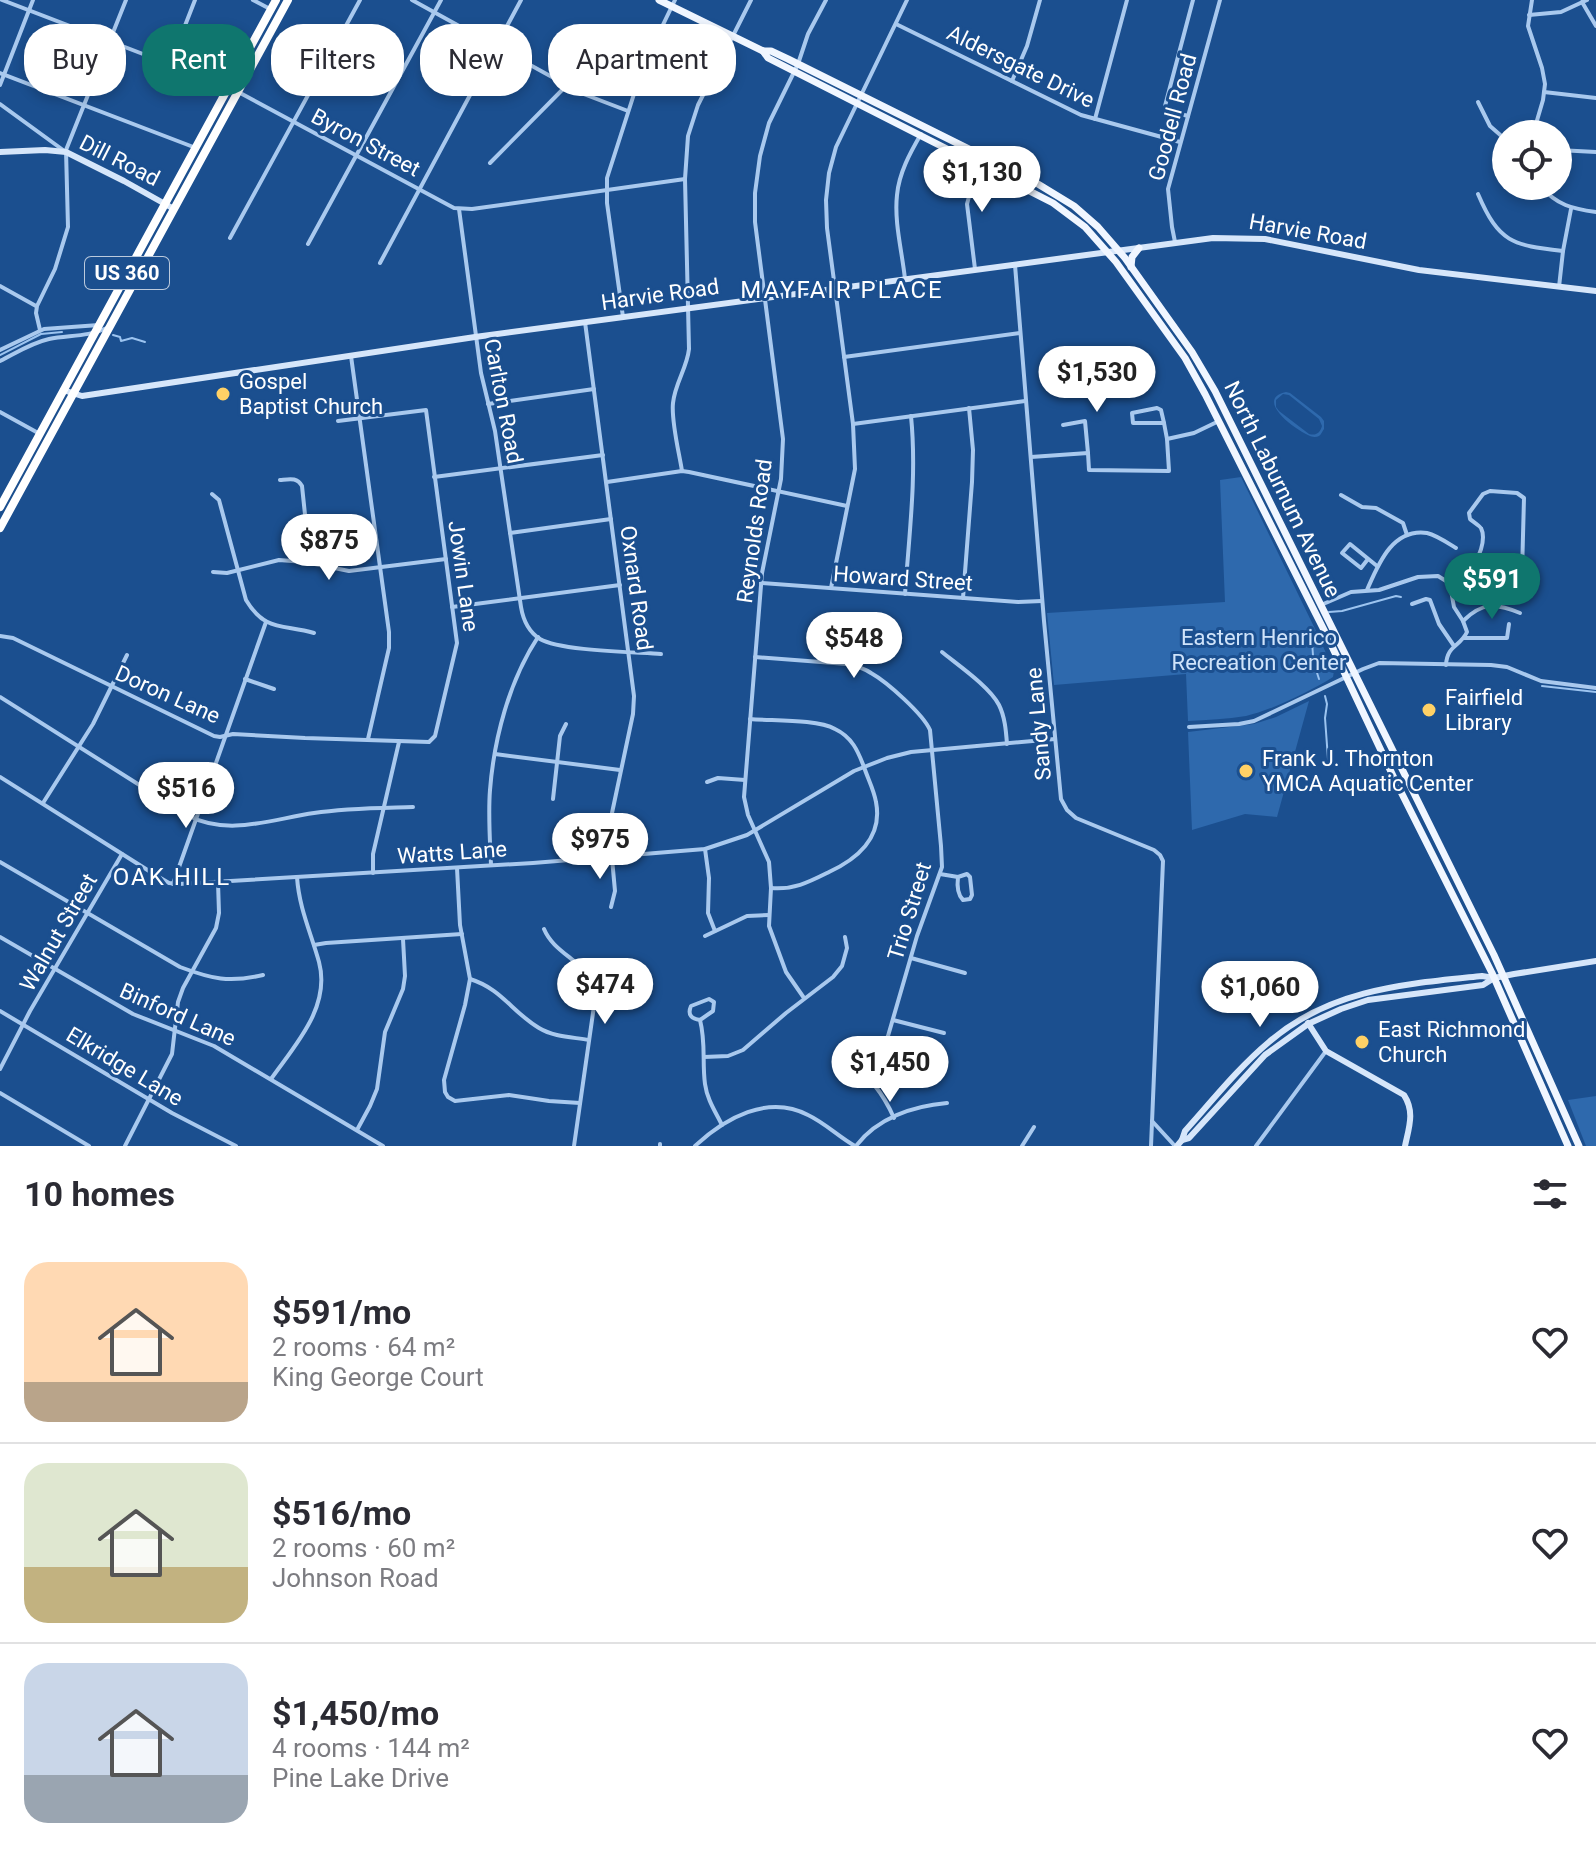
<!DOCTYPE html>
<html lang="en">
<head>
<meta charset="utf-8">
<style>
	:root { --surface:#fff; --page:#f7f7f7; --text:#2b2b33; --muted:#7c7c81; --line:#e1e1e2; --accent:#0f766e }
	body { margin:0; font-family:Roboto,sans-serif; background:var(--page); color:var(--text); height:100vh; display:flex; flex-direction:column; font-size:30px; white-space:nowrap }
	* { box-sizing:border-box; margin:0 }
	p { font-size:26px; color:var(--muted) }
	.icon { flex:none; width:44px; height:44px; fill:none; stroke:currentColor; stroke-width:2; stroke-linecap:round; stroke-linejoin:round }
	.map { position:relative; height:1146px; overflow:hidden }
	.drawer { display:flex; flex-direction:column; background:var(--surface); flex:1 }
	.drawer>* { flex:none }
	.hud { position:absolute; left:24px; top:24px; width:800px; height:72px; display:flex; gap:16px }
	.controls { position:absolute; left:1492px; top:120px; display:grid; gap:16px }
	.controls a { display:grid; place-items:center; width:80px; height:80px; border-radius:50%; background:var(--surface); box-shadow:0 4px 12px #0003; font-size:40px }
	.price { position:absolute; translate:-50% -68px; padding:0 18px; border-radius:28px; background:#fff; color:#222; font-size:26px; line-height:52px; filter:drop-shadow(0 2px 4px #0008) }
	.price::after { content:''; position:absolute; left:50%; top:48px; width:24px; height:18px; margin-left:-12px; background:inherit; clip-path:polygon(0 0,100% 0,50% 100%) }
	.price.selected { background:var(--accent); color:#fff }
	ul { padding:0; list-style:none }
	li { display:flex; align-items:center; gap:24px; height:200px; padding:0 24px }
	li+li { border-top:2px solid var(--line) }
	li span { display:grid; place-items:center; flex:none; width:224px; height:160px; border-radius:24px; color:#555 }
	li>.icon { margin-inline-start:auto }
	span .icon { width:96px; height:96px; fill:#fffc; stroke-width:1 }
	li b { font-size:34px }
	h2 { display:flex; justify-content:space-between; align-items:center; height:96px; padding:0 24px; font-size:34px }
	.pill { padding:0 28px; border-radius:32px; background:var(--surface); box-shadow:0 4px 12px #0003; font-size:28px; line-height:72px }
	.pill.selected { background:var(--accent); color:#fff }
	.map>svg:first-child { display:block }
	.green { fill:#2e69ad; fill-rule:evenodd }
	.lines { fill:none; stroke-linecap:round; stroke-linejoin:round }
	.stream { stroke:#9cc4f0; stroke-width:2 }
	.street { stroke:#a9c9ee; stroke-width:4 }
	.secondary { stroke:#d6e6fa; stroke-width:6 }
	.primary { stroke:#f0f6ff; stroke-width:7 }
	.highway { stroke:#fff; stroke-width:8 }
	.poi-dot { fill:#ffd166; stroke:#1b4f8f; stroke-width:3 }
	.labels { text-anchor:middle; stroke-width:6; stroke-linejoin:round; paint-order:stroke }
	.shield { fill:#1b4f8f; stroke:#bbcadd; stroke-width:2 }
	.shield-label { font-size:20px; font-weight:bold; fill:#fff }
	.street-label { font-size:22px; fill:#fff; stroke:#1b4f8f }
	.poi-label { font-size:22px; fill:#fff; stroke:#1b4f8f; text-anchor:start }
	.park-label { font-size:22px; fill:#cfe3fa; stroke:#1b4f8f }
	.neighbourhood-label { font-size:24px; letter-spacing:2px; fill:#fff; stroke:#1b4f8f }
</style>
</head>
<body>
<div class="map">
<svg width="1596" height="1146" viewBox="0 0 1596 1146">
	<rect width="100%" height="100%" fill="#1b4f8f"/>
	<!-- green -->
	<g class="green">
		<path d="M1286,392l4,1 31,24 3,4v8c-3,4 -3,8 -9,8 -9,1 -65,-37 -29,-45zM1283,394l6,1 30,24 3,7c-2,7 -6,10 -13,8l-30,-23 -3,-4v-7z"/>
		<path d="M1241,477l76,156 17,38 -1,6c-22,14 -61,33 -87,39 -19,3 -39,4 -58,5l-2,-47 -132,11 -7,-72 178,-11 -5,-122z"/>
		<path d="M1309,701l-32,116 -32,-3 -53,16 -4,-98 66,-8 22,-7z"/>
		<path d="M1596,1096v50h-10l-18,-46z"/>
	</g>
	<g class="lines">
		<!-- stream -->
		<g class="stream">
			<path d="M113,335l7,2 1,4 11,-3 13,4"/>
			<path d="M0,355l41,-21 21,-2"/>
			<path d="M1329,612l13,-1 54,-15 5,1"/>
			<path d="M1316,632c-7,13 -2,34 3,47"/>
			<path d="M1542,686l54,6"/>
			<path d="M1325,696l2,8 -2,14 3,41"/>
		</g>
		<!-- street -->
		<g class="street">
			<path d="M2,0l227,87 225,121 18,1 213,-30"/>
			<path d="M253,0l19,10"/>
			<path d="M412,0l169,93 47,18"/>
			<path d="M1532,0l-4,26 14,42 3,16 -2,16 -10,34"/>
			<path d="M1582,2l14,24"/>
			<path d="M1529,15l32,-3 26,-12"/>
			<path d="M896,24l185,91 99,27"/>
			<path d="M170,64l25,-64"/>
			<path d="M0,73l196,75"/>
			<path d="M1012,81l15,-35 13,-46"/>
			<path d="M0,85l33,-85"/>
			<path d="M1544,92l52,6"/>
			<path d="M1478,102l12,24 16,14"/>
			<path d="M0,104l63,46"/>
			<path d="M1188,116l-22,-6 -1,-4 28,-106"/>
			<path d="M1095,119l32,-119"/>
			<path d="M1558,150l38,2"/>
			<path d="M490,163l77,-78"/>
			<path d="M1541,186c15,19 32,23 55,26"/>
			<path d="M1478,194c21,49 34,51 85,57"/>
			<path d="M459,209l22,164 14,58 26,176c2,12 8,25 19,32 20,12 95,13 121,15"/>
			<path d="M230,238l130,-238"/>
			<path d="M1175,242l-3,-15 -4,-38 52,-189"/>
			<path d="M308,244l133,-244"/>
			<path d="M380,263l141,-263"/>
			<path d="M1015,265l29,356 17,178 6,11 9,8 78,32 6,5 3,6 -12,285"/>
			<path d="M975,269l-8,-65 3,-11 17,-35"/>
			<path d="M905,279c-3,-28 -11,-57 -8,-84 2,-22 13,-42 24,-61"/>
			<path d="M0,286l36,20"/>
			<path d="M1559,287l4,-36 8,-42"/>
			<path d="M623,317l-16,-114v-25l36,-112 32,-66"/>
			<path d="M585,322l49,374 -1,18 -21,99 -1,35 4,43 -4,16"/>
			<path d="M40,330l-4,-17 1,-7 18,-37 13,-42 -2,-77 60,-150"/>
			<path d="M0,350l44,-21 55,-4"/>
			<path d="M351,356l38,276v16l-21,91"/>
			<path d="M844,357l176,-24"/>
			<path d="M0,361c16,-8 31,-18 49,-22 20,-4 39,-2 58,-11"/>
			<path d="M488,404l106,-15"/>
			<path d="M1157,408l4,2 3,13h-31l-1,-10z"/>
			<path d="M0,412l40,22"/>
			<path d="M1164,423l3,16"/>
			<path d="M853,424l172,-23"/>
			<path d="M1063,425l22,-4 3,32"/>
			<path d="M1031,457l57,-4 1,17 80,1 -2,-32 27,-6 25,-12"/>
			<path d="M682,471c-3,-19 -11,-50 -9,-68 2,-20 14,-35 16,-54l-4,-170 3,-43 10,-31 53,-105"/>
			<path d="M434,477l169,-22"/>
			<path d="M280,480c10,-1 17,-3 22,6l4,38 -9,37"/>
			<path d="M607,482l75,-11 7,1 158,34"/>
			<path d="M1490,491l27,2 7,5 -2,75 -5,6h-29l-16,-10c6,-10 15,-29 9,-41 0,-1 -10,-8 -11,-9l-1,-6 14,-19z"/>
			<path d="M212,494l7,6 27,100c19,32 37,24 68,33"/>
			<path d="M1341,495l21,12 14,1 27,15 4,12"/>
			<path d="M510,533l101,-14"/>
			<path d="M1368,559l-7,9 -19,-15 8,-9 27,22"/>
			<path d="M213,572l14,1 52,-13 26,2 44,9 97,-12"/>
			<path d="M761,583l257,19 24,-1"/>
			<path d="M1450,585l14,-6 8,-10"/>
			<path d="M831,588l24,-119 -2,-45 -26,-196 -1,-28 3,-27 7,-26 71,-147"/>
			<path d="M1367,590c11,-25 25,-62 60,-57 9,2 21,10 29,15"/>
			<path d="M905,594c4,-59 12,-118 6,-178"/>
			<path d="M963,598l9,-116 1,-32 -4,-42"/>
			<path d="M1412,604l14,-5 4,1 9,24 15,22"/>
			<path d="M1321,605l30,-13 28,-2 39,-13 20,-1 8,5 4,4 4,22 9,14 4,11c-7,15 -20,13 -21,33"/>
			<path d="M452,607l168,-22"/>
			<path d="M1463,621c19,-19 33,-18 57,-8"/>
			<path d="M0,636l13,2 201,98 6,1 13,-3 72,4 124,4 6,-6 22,-93 -31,-233 -88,11"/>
			<path d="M1464,638h43l2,-14"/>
			<path d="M942,652c16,13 48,35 57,53 6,12 7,26 8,39"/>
			<path d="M755,657l92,7c9,2 17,4 24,9 16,9 52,41 59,57l11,116 1,21 -25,69 -29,100 -7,14 -18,22"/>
			<path d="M245,679l29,10"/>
			<path d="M0,697l187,118c41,22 85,4 127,-2 32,-5 66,-5 99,-6"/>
			<path d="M750,719c22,2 67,0 85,10 17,8 23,22 29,38 4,12 10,23 12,35 7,36 -19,57 -47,70 -20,10 -35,18 -58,16"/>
			<path d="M1189,727l50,-3 15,-3 109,-52 16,-6 112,2 16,2 34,14 55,7"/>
			<path d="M495,754l125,16"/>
			<path d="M0,777l157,99 12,7 10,1 354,-21 172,-14 42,-14 107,-64 33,-13 24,-6 144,-13"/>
			<path d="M707,782l11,-4 27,2"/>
			<path d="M553,799l7,-63 6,-12"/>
			<path d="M43,803l50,-79 34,-69"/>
			<path d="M705,849l4,29 -1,35 7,18"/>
			<path d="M0,862l180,105c32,12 49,16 83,8"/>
			<path d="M491,865c-1,-25 -3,-50 -1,-75 4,-51 19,-109 48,-153"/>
			<path d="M457,868l3,57 10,54 -5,26 -21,75 1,12 3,5 7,4 54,-6 40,6 31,2"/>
			<path d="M373,873v-19l26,-112"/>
			<path d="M940,874l18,3 9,-3 3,3 2,18 -2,4 -7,1c-6,-6 -6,-15 -5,-23"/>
			<path d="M173,884l93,-262"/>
			<path d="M544,929c12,29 51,33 51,70l-21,147"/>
			<path d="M705,936l42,-20 22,-1"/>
			<path d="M0,937l133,77 81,32 169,100"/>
			<path d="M314,945l12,-2 136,-9"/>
			<path d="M911,958l54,15"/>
			<path d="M470,979c32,10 42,33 69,49 15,9 33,9 50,12"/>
			<path d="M804,998l-18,-26 -17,-46 2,-38 -2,-26 -21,-47 -4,-18 18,-224 19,-94 2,-40 -28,-217v-29l5,-37 9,-33 29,-59 10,-30 18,-34"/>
			<path d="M0,1011l172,102 64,33"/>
			<path d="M700,1020l13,-9 1,-9 -5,-3 -18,7c-4,9 1,13 9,14 6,23 2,42 5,64 2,15 10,27 17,41"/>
			<path d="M893,1020l51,13"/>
			<path d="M704,1057l24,-1 15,-6 43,-37 47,-36 9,-11 5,-18 -2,-11"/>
			<path d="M848,1060c22,18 34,31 46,58"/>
			<path d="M0,1069l30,-58 92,-157"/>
			<path d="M271,1079c24,-34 60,-72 48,-117 -8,-29 -20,-54 -22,-85"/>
			<path d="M0,1093l89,53"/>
			<path d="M1152,1121l23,25"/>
			<path d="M357,1130l13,-24 7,-17 8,-57 18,-43 2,-13 -2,-37"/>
			<path d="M660,1144v2"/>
			<path d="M125,1146l47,-92 6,-52 5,-14 33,-60 3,-15 -1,-31"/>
			<path d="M695,1146c30,-28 73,-52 113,-31 17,8 31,22 47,31"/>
			<path d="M856,1146c21,-28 57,-40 91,-43"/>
			<path d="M1022,1146l12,-19"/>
			<path d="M1256,1146l70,-95"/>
		</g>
		<!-- secondary -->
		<g class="secondary">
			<path d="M0,152l45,-2 21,2 58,29 50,28"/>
			<path d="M63,390l19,6 393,-59 738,-99 52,1 154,31 177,21"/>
			<path d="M1308,1023l18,28 78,44c11,17 5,32 1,51"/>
			<path d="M1182,1140l7,-2 76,-83 43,-31 33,-15 27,-9 115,-15 11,-7 20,-4 82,-13"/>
			<path d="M1177,1146l5,-6 3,-9c27,-30 53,-63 84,-89 61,-53 137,-58 213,-66l12,2"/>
		</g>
		<!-- primary -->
		<g class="primary">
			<path d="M659,0l104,51h8l17,8 245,122 41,25 24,21 27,31 67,94 23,39 279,564 85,191"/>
			<path d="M763,51l5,7 285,145 32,24 31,35 69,96 20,36 123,244 66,140 98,195 76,173"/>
			<path d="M1131,267l1,-10 7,-9"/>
		</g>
		<!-- highway -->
		<g class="highway">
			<path d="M0,507l276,-507"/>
			<path d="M0,528l288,-528"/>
		</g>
	</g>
	<!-- markers -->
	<g class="poi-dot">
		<circle cx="223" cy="394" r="8"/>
		<circle cx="1429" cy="710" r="8"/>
		<circle cx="1246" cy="771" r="8"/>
		<circle cx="1362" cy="1042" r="8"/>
	</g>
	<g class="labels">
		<!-- shield labels -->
		<rect class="shield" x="85" y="257" width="84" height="32" rx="6"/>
		<g class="shield-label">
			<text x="127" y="280">US 360</text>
		</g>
		<!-- street labels -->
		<g class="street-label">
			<text transform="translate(1021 66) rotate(26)" y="8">Aldersgate Drive</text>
			<text transform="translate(1172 117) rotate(-75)" y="8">Goodell Road</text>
			<text transform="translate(366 142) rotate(28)" y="8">Byron Street</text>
			<text transform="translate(120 160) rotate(27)" y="8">Dill Road</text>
			<text transform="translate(1308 231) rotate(10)" y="8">Harvie Road</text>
			<text transform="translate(660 294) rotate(-8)" y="8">Harvie Road</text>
			<text transform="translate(504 401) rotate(79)" y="8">Carlton Road</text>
			<text transform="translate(1283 489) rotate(64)" y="8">North Laburnum Avenue</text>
			<text transform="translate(754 531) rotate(-82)" y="8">Reynolds Road</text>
			<text transform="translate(464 576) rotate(82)" y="8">Jowin Lane</text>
			<text transform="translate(903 578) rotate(4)" y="8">Howard Street</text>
			<text transform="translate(637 588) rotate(82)" y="8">Oxnard Road</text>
			<text transform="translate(168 694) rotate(24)" y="8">Doron Lane</text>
			<text transform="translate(1038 724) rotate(-95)" y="8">Sandy Lane</text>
			<text transform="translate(452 852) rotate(-4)" y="8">Watts Lane</text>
			<text transform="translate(909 911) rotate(-73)" y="8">Trio Street</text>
			<text transform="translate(58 932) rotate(-60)" y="8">Walnut Street</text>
			<text transform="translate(178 1014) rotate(24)" y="8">Binford Lane</text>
			<text transform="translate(125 1066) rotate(31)" y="8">Elkridge Lane</text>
		</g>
		<!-- poi labels -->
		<g class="poi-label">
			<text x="239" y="389">Gospel<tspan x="239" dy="25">Baptist Church</tspan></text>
			<text x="1445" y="705">Fairfield<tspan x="1445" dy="25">Library</tspan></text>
			<text x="1262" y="766">Frank J. Thornton<tspan x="1262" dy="25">YMCA Aquatic Center</tspan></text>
			<text x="1378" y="1037">East Richmond<tspan x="1378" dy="25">Church</tspan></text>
		</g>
		<!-- park labels -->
		<g class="park-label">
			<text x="1259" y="645">Eastern Henrico<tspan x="1259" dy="25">Recreation Center</tspan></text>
		</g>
		<!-- neighbourhood labels -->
		<g class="neighbourhood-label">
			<text x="842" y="298">MAYFAIR PLACE</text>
			<text x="172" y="885">OAK HILL</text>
		</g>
	</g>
</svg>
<div class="controls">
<a><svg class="icon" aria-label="locate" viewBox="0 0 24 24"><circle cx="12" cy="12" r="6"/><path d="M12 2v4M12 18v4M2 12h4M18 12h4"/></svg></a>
</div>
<b class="price" style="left:982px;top:214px">$1,130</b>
<b class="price" style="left:1097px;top:414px">$1,530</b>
<b class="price" style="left:329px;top:582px">$875</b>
<b class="price selected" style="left:1492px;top:621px">$591</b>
<b class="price" style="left:854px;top:680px">$548</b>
<b class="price" style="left:186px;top:830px">$516</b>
<b class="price" style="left:600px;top:881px">$975</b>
<b class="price" style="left:605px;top:1026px">$474</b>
<b class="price" style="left:1260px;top:1029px">$1,060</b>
<b class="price" style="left:890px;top:1104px">$1,450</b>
<div class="hud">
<a class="pill">Buy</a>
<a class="pill selected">Rent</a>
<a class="pill">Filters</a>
<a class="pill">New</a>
<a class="pill">Apartment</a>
</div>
</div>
<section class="drawer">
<h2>10 homes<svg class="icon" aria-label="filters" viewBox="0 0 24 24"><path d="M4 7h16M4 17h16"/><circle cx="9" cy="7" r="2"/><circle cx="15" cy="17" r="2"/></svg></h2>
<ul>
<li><span style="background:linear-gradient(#ffd9b3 75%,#b9a48a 0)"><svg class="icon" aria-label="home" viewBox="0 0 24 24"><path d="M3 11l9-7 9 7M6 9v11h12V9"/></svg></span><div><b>$591/mo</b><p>2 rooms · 64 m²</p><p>King George Court</p></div><svg class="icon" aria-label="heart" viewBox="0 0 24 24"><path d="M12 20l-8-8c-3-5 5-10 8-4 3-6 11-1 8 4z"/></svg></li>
<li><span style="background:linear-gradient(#dfe7d0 65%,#c2b280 0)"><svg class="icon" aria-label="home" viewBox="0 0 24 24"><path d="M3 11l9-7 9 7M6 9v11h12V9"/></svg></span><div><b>$516/mo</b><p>2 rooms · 60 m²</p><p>Johnson Road</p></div><svg class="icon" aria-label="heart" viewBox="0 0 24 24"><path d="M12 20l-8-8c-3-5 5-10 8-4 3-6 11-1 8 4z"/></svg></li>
<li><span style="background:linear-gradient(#c9d6e8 70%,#9aa5b1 0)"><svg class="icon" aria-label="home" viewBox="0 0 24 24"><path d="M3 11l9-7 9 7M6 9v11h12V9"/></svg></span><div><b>$1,450/mo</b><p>4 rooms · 144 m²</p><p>Pine Lake Drive</p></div><svg class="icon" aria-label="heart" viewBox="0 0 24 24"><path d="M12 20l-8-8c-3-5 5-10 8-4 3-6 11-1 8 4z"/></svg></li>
</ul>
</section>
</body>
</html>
